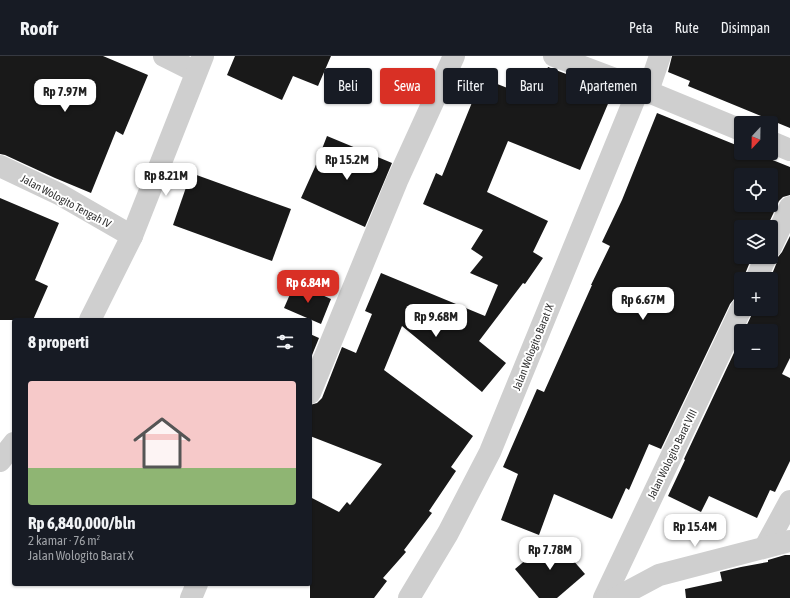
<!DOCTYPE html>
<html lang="id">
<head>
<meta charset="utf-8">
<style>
	:root { --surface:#171b24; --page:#242831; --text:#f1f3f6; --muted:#9ea1a6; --line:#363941; --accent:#d93025 }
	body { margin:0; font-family:"Asap Condensed",sans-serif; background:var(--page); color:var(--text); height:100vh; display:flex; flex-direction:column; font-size:15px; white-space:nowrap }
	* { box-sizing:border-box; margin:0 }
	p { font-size:13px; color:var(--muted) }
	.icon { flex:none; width:22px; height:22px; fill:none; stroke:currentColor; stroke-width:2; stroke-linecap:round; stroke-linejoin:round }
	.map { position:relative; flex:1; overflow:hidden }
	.sheet { position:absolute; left:12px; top:262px; width:300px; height:268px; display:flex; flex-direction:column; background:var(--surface); border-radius:4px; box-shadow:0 1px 3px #0004 }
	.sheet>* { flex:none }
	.guide { position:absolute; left:324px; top:12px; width:380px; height:36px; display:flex; gap:8px }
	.needle { width:26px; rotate:202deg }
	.fabs { position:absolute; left:734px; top:60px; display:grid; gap:8px }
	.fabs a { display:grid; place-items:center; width:44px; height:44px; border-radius:4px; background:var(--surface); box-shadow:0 1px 3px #0004; font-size:20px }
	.price { position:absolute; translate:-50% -34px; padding:0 9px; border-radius:8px; background:#fff; color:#222; font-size:13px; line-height:26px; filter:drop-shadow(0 1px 2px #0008) }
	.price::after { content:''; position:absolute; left:50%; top:24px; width:12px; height:9px; margin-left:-6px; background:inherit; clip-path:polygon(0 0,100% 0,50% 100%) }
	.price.current { background:var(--accent); color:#fff }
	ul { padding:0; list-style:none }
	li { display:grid; align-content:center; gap:8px; height:212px; padding:0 16px }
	li span { display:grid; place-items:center; height:124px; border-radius:4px; color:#555 }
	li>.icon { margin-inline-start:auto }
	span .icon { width:72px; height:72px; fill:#fffc; stroke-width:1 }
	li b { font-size:17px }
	h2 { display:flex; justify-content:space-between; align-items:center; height:48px; padding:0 16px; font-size:17px }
	.pill { padding:0 14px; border-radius:4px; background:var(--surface); box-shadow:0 1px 3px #0004; font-size:14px; line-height:36px }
	.pill.current { background:var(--accent); color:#fff }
	header { display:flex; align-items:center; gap:24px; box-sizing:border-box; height:56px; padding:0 20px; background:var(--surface); border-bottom:1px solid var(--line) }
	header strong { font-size:19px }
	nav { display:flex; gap:22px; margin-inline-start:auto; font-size:14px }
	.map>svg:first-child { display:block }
	.building { fill:#191919; fill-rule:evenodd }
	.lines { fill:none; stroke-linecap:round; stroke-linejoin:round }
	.minor { stroke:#cfcfcf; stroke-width:22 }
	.labels { text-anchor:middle; stroke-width:4; stroke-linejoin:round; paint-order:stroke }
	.street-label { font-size:11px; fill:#323232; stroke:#fff }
</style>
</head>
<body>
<header>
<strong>Roofr</strong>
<nav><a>Peta</a><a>Rute</a><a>Disimpan</a></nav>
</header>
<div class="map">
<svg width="790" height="542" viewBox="0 0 790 542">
	<rect width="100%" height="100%" fill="#fff"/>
	<!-- building -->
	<g class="building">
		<path d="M0,0h103l45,19 -25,60 -7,-4 -25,62 -36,-15 -50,-23 -5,-1z"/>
		<path d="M235,0h96l-13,30 -25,-10 -11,24 -55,-25z"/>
		<path d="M672,0h118v72l-102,-42 2,-5 -22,-9z"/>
		<path d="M548,11l65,25 -33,78 -72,-29 -21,51 61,29 -15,31 10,6 -18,26 -2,-1 -44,58 27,22 -24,29 -80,-66 -18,44 89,66 -22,31 5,4 -27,40 3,2 -28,37 2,2 -23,26 4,3 -13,17h-64v-101l29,15 8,-10 3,3 32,-41 -72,-28v-31l7,-2 5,-5 20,-51 14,6 16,-39 -7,-3 16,-38 104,43 13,-31 -28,-12 13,-16 -12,-8 12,-19 -60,-26 13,-31 6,3 40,-98 53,21z"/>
		<path d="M657,57l84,34v6h14l35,14v28l-7,2 -4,4 -12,26h-26v30h11l-7,17 -1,5h-3v18l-7,2 -4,5 -69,145 -12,-5 -20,46 -3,-2 -14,31 -58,-25 -15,41 -38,-15 17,-46 -15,-7 34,-78 7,3 48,-107h-1l19,-39 -8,-4 20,-42zM741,119h30v30h-30z"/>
		<path d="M327,80l65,27 -27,64 -64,-29 14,-31z"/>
		<path d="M191,117l100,36 -19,52 -99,-36z"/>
		<path d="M0,142l59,25 -24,57 13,6 -15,34h-33z"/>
		<path d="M790,180v122l-8,16 8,4v83l-15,31 -5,-2 -13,28 -48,-22 -8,16 -33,-16 17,-36 -1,-1 57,-121v23h30v-30h-27l8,-17 1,-5h18v-30h-1l7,-17 1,-5 4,-5z"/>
		<path d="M295,227l36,16 -10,25 -37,-16z"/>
		<path d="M310,278l9,4 -9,22z"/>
		<path d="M553,481l32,37 -28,24h-18l-24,-29z"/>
		<path d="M785,499h5v43h-104l-1,-9 37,-8 -2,-9 21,-5 27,-5v-2z"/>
	</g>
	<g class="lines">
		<!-- minor -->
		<g class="minor">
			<path d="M164,0l32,16"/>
			<path d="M554,0l85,32 102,42"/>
			<path d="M648,35l12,-35"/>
			<path d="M771,86l19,8"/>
			<path d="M0,110l59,28 73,42"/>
			<path d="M771,191l19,-40"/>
			<path d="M756,223l10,-22"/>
			<path d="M90,264l42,-84 71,-180"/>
			<path d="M310,337l87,-212 57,-125"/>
			<path d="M0,405l14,-18"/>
			<path d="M765,491l25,-46"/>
			<path d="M191,542l6,-14"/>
			<path d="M409,542l39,-65 42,-81 149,-364"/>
			<path d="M604,542l137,-289"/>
			<path d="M616,542l43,-23 131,-34"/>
		</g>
	</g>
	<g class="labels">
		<!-- street labels -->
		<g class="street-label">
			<text transform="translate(66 145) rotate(28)" y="4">Jalan Wologito Tengah IV</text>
			<text transform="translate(533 291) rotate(-68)" y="4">Jalan Wologito Barat IX</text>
			<text transform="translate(672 398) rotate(-64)" y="4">Jalan Wologito Barat VIII</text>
		</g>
	</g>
</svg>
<div class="fabs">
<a><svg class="needle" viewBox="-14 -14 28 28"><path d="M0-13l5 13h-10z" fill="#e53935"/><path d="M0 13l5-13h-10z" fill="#9ea1a6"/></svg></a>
<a><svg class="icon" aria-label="locate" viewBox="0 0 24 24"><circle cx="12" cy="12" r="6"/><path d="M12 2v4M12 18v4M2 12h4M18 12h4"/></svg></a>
<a><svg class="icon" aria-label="layers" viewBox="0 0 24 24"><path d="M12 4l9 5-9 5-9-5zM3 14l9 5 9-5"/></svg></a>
<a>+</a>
<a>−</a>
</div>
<b class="price" style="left:65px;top:57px">Rp 7.97M</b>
<b class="price" style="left:347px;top:125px">Rp 15.2M</b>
<b class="price" style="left:166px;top:141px">Rp 8.21M</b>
<b class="price current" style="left:308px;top:248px">Rp 6.84M</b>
<b class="price" style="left:643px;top:265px">Rp 6.67M</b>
<b class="price" style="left:436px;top:282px">Rp 9.68M</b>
<b class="price" style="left:695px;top:492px">Rp 15.4M</b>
<b class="price" style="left:550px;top:515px">Rp 7.78M</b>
<div class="guide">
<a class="pill">Beli</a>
<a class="pill current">Sewa</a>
<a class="pill">Filter</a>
<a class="pill">Baru</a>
<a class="pill">Apartemen</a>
</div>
<section class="sheet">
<h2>8 properti<svg class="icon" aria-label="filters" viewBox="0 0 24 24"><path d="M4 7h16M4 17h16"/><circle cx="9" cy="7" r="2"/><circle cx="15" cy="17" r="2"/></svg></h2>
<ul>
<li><span style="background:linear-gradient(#f6c9c9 70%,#8fb573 0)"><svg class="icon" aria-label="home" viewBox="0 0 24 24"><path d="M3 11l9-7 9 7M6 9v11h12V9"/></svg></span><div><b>Rp 6,840,000/bln</b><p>2 kamar · 76 m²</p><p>Jalan Wologito Barat X</p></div></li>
</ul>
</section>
</div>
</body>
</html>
